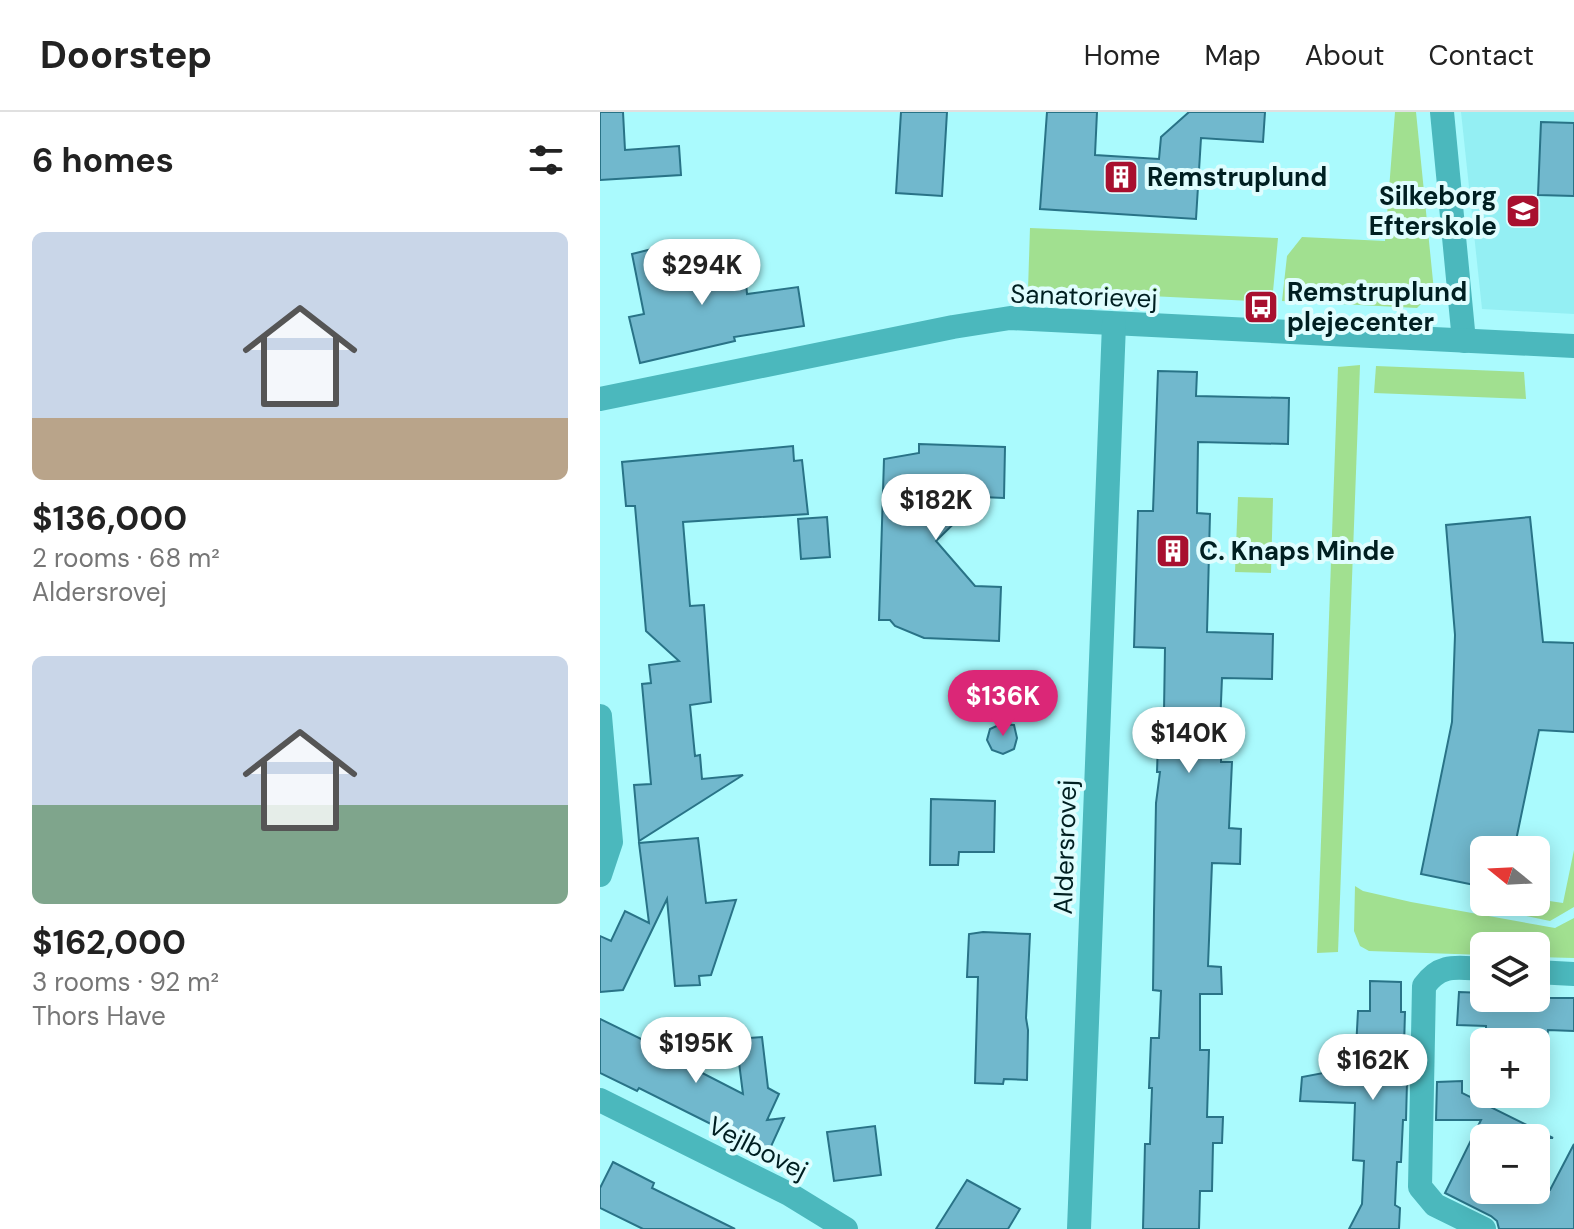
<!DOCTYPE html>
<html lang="en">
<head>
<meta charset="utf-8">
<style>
	:root { --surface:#fff; --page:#f2f2f2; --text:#222; --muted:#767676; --line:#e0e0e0; --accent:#db2777 }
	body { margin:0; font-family:"DM Sans",sans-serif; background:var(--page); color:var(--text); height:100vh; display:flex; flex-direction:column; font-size:30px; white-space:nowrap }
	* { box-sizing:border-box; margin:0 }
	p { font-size:26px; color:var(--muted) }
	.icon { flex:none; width:44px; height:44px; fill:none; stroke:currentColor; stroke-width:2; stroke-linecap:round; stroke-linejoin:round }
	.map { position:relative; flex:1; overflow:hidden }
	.side { display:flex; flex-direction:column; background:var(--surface); width:600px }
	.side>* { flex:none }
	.needle { width:52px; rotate:288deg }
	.controls { position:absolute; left:870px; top:724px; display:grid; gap:16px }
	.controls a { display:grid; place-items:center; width:80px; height:80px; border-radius:12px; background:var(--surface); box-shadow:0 4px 20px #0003; font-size:40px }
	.price { position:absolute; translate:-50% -68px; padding:0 18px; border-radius:28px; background:#fff; color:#222; font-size:26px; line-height:52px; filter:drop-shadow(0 2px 4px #0008) }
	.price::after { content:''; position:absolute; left:50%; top:48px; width:24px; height:18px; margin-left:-12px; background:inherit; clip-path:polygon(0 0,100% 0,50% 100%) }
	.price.on { background:var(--accent); color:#fff }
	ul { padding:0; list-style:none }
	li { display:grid; align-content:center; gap:16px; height:424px; padding:0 32px }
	li span { display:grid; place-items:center; height:248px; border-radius:12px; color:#555 }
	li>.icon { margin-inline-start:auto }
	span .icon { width:144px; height:144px; fill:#fffc; stroke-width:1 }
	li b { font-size:34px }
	h2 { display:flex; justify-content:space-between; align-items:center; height:96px; padding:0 32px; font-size:34px }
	header { display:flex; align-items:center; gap:48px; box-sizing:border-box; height:112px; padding:0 40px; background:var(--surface); border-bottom:2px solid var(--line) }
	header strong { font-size:38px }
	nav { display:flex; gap:44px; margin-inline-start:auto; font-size:28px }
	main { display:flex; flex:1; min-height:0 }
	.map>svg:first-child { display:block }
	.built { fill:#94eff3 }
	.green { fill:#a1e090 }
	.building { fill:#71b8cd; stroke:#297387; stroke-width:2 }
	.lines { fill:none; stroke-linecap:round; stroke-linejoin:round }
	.minor { stroke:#4bb8bd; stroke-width:24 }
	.labels { text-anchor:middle; stroke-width:8; stroke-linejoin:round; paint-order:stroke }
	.poi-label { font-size:26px; font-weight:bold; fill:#001f21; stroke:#dffdfe; text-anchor:start }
	.street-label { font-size:26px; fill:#001f21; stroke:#dffdfe }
</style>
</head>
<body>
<header>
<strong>Doorstep</strong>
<nav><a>Home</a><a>Map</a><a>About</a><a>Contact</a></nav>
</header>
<main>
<section class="side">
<h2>6 homes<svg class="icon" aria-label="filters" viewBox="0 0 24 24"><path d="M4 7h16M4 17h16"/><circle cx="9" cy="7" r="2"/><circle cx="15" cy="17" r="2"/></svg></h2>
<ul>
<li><span style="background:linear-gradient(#c9d6e8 75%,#b9a48a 0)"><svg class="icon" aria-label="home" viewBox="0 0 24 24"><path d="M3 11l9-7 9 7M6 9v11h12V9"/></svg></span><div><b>$136,000</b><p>2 rooms · 68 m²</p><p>Aldersrovej</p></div></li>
<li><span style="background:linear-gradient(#c9d6e8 60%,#7fa58c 0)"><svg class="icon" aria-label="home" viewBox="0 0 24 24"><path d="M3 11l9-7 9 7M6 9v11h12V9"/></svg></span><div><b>$162,000</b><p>3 rooms · 92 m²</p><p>Thors Have</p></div></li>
</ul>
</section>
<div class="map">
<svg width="974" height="1117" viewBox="0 0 974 1117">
	<rect width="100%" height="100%" fill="#aafafd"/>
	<!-- built -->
	<path class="built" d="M861,0h113v202l-92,-5z"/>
	<!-- green -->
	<g class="green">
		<path d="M795,0h21l18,179 -17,17 -135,-7 5,-45 15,-19 83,4z"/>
		<path d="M430,116l248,10 -6,64 -244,-12z"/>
		<path d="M760,253l-22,587 -21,1 21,-586z"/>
		<path d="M776,254l148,6 2,27 -152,-6z"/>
		<path d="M638,385l35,1 -2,75 -36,-1z"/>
		<path d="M974,738v57l-24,14 -29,-6 3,-13h12v-3l27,4z"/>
		<path d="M755,774l8,5 48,11 144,26 19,-10v40l-38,-1v-11h-52v9l-115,-4 -9,-5 -6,-15z"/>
	</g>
	<!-- building -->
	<g class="building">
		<path d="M0,0h23l2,38 54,-4 2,29 -81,5z"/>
		<path d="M301,0h46l-5,84 -46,-3z"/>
		<path d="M447,0h50l-2,43 64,4 2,-22 28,-25h76l-2,30 -62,-4 -5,81 -156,-10z"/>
		<path d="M941,10l33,1v73l-36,-1z"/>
		<path d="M56,136l3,16 60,-14 6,35 21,-3 1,12 51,-7 6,39 -70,11 1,4 -95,22 -11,-46 15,-3 -12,-60z"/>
		<path d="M558,259l39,1 -1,24 93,2 -1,46 -90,-2 -1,71 13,1 -3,118 66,2 -1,45 -50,-1 -3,72h2v12h11l-3,66 12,1 -1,35 -28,-1 -4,103 13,1 1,27h-22v56h9l-2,67h16l-1,26h-9l-1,48h-12l-1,38h-56l2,-85h5l2,-56h-3l2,-50h8l2,-47 -8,-1 1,-78 2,-109 4,-31h-3l2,-61h5l1,-63 -31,-1 4,-136h15z"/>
		<path d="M319,332l86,3 -1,51 -23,-1 -45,44 39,45 26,1 -2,54 -75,-3 -29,-12 -5,-6h-11l5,-161 35,-6z"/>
		<path d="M193,334l1,15 8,-1 6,54 -125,8 7,84 14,-1 7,97 -21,3 5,51 5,-1 2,24 41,-4 -104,66 -5,-56 17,-1 -9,-100 9,-1 -2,-18 30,-4 -33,-30 -11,-125h-9l-4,-44z"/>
		<path d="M227,405l3,40 -29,2 -3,-40z"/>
		<path d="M930,405l13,125 31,1v89l-35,-2 -25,120h-30v37l-63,-13 31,-152 3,-87 -9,-110z"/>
		<path d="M401,612l13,1 3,13 -3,11 -11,5 -11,-4 -5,-10 3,-11z"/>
		<path d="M331,687l64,2 -1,51h-35l-1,13h-28z"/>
		<path d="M98,726l8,65 30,-3 -25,75 -12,1 1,9 -25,1 -8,-87 -44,91 -23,2v-56l11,5 14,-30 24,12 -10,-80z"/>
		<path d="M383,820l47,2 -4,84 2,12 -1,50 -23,-1 -1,5 -28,-1 3,-106h-11l2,-43z"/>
		<path d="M770,869l31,1v30h4l-2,70h4l-1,38h-3l-2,42h-4l-2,43 5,3 -1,21h-50l13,-25 2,-43 -11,-1 2,-57 -55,-2 2,-24 53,-10 3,-56h12z"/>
		<path d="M859,880l25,1v5h90v33l-26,-1 -1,11 -61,-3v-12l-29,-1z"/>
		<path d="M0,907l74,36 -1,3 70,36 -7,-55 26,-2 6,51 11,6 -12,26 17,-2 -16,35 -14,-7 -4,8 -1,-11 -110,-55 -2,3 -37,-18z"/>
		<path d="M862,969v12l91,45h-69v52h66l24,-46v85h-75l-2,-8 -6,-5 -46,-23 36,-73h-45l1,-38z"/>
		<path d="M275,1014l6,49 -47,6 -7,-49z"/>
		<path d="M13,1050l41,21 -2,5 83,41h-92l-43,-21v-20z"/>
		<path d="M367,1068l53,29 -12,20h-72z"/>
	</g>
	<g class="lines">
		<!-- minor -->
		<g class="minor">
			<path d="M842,0l22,229"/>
			<path d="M0,287l353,-72 57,-9 564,28"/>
			<path d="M0,604l11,126 -11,33"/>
			<path d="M884,857c-26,-1 -43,-7 -60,17l-4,201 15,18 49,24"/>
			<path d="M936,860l38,2"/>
			<path d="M0,988l189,94 57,35"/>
			<path d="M479,1117l35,-905"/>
		</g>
	</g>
	<!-- icons -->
	<defs>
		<g id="building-square" transform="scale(1.8)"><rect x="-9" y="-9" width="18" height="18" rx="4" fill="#a8102f" stroke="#dffdfe"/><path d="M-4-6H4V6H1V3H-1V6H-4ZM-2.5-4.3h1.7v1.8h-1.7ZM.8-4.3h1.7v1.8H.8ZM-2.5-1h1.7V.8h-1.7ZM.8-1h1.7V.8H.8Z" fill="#fff"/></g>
		<g id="school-square" transform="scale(1.8)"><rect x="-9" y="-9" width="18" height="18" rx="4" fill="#a8102f" stroke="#dffdfe"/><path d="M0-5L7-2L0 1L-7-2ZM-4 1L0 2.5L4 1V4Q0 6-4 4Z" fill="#fff"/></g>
		<g id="bus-square" transform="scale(1.8)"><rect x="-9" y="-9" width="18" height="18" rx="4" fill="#a8102f" stroke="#dffdfe"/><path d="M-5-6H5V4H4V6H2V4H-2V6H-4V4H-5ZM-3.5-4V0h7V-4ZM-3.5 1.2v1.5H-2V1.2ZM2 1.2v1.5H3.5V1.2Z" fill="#fff"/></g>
	</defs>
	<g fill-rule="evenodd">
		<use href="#building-square" x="521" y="65"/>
		<use href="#school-square" x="923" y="99"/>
		<use href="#bus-square" x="661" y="195"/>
		<use href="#building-square" x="573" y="439"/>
	</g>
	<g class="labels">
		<!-- poi labels -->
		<g class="poi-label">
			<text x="547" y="74">Remstruplund</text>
			<text x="897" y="93" text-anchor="end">Silkeborg<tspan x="897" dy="30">Efterskole</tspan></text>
			<text x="687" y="189">Remstruplund<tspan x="687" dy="30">plejecenter</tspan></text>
			<text x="599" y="448">C. Knaps Minde</text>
		</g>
		<!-- street labels -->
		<g class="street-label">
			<text transform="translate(484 184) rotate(2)" y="9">Sanatorievej</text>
			<text transform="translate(465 735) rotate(-88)" y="9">Aldersrovej</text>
			<text transform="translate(158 1036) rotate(27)" y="9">Vejlbovej</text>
		</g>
	</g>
</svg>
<div class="controls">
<a><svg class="needle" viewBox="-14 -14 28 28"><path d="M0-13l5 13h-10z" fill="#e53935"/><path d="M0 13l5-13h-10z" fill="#767676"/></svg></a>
<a><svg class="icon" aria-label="layers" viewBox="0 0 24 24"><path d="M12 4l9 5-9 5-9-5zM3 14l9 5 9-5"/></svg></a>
<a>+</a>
<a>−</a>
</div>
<b class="price" style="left:102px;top:195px">$294K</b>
<b class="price" style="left:336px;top:430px">$182K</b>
<b class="price on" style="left:403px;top:626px">$136K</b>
<b class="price" style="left:589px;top:663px">$140K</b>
<b class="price" style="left:96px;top:973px">$195K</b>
<b class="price" style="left:773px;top:990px">$162K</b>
</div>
</main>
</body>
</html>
